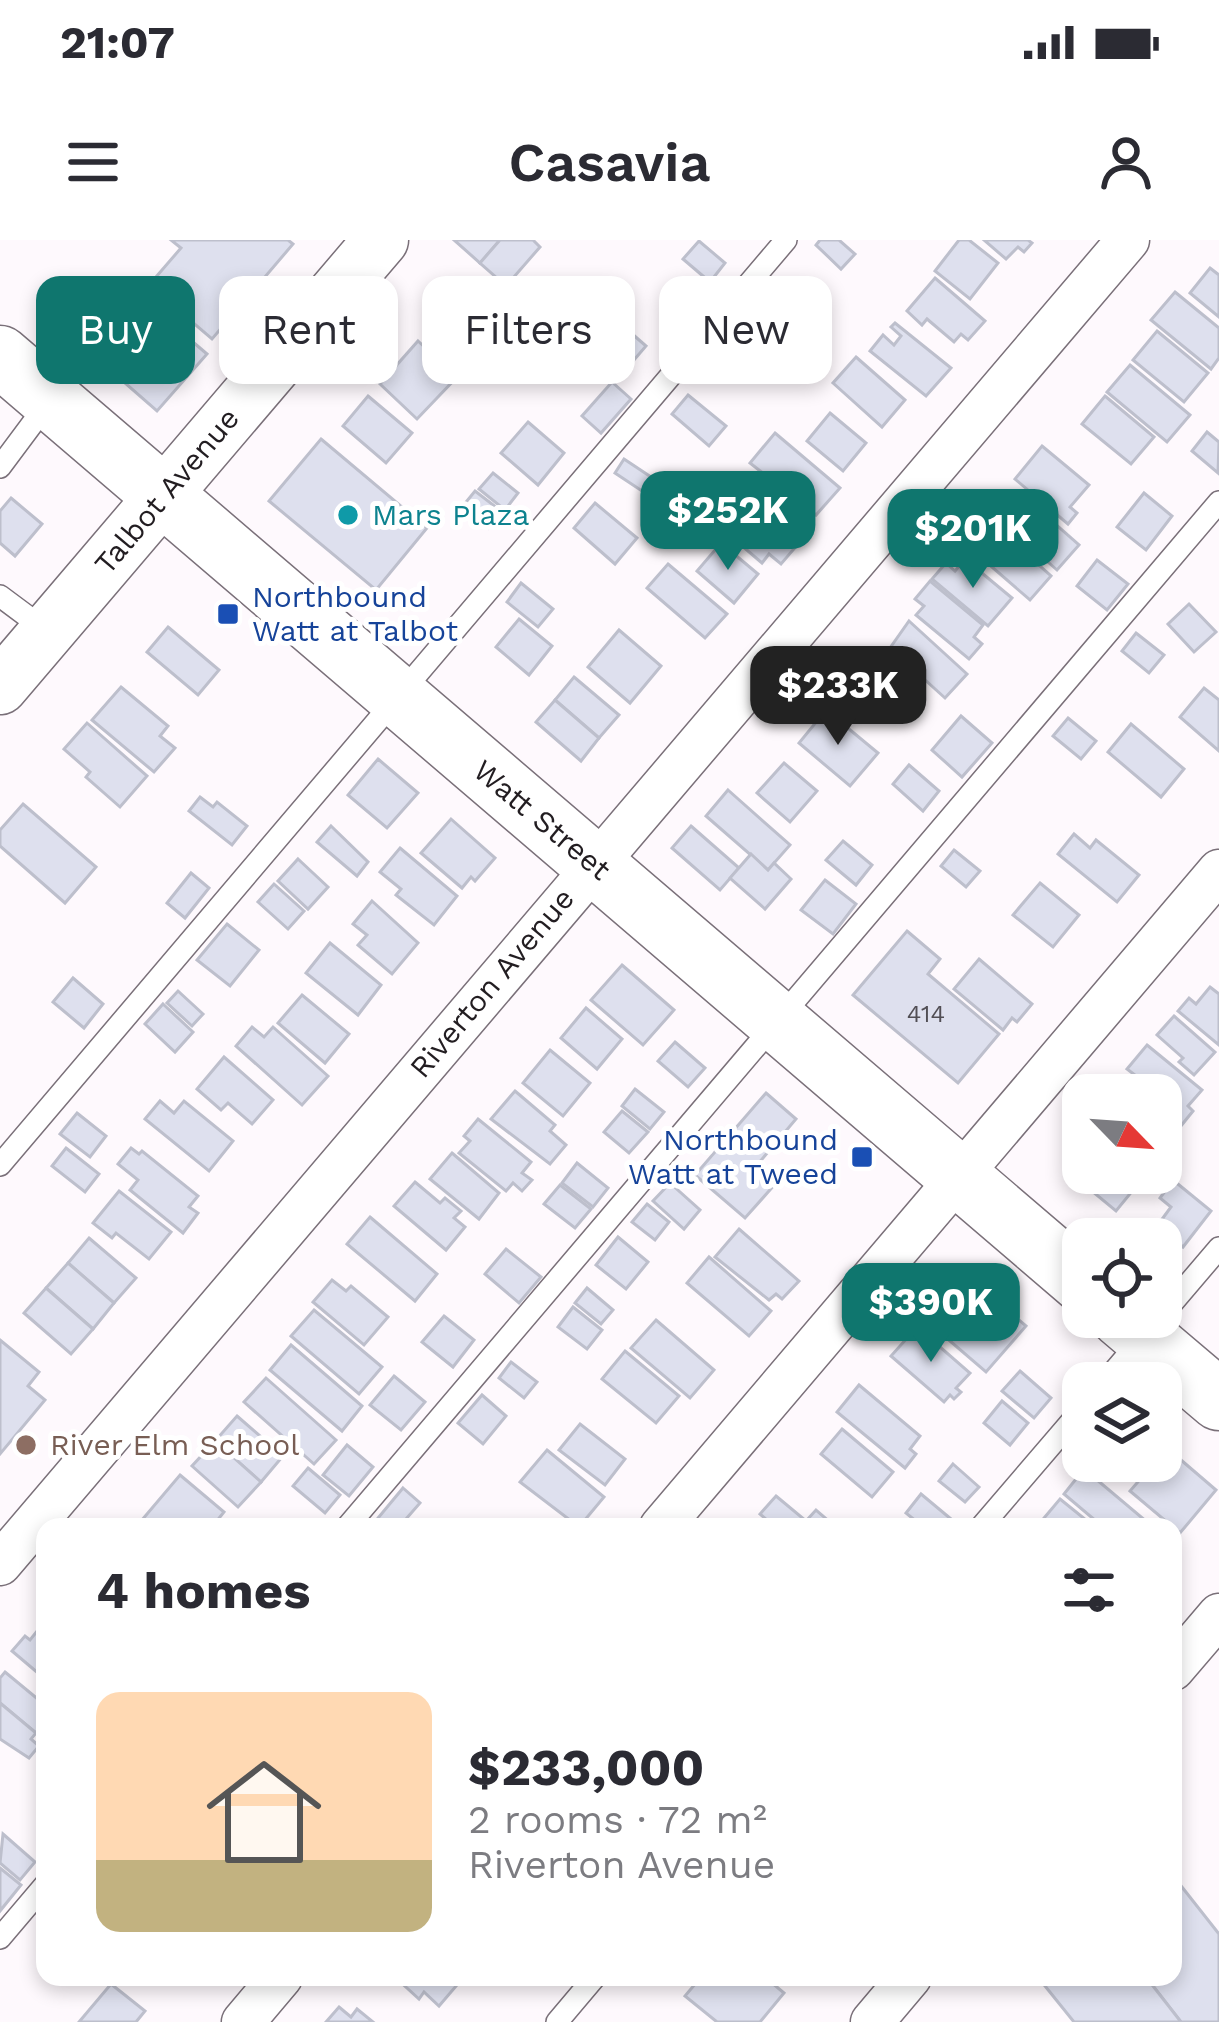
<!DOCTYPE html>
<html lang="en">
<head>
<meta charset="utf-8">
<style>
	:root { --surface:#fff; --page:#f7f7f7; --text:#2b2b33; --muted:#7c7c81; --line:#e1e1e2; --accent:#0f766e }
	body { margin:0; font-family:"Work Sans",sans-serif; background:var(--page); color:var(--text); height:100vh; display:flex; flex-direction:column; font-size:45px; white-space:nowrap }
	* { box-sizing:border-box; margin:0 }
	p { font-size:39px; color:var(--muted) }
	.icon { flex:none; width:66px; height:66px; fill:none; stroke:currentColor; stroke-width:2; stroke-linecap:round; stroke-linejoin:round }
	.map { position:relative; flex:1; overflow:hidden }
	.sheet { position:absolute; left:36px; top:1278px; width:1146px; height:468px; display:flex; flex-direction:column; background:var(--surface); border-radius:24px; box-shadow:0 6px 18px #0003 }
	.sheet>* { flex:none }
	.hud { position:absolute; left:36px; top:36px; width:1149px; height:108px; display:flex; gap:24px }
	.needle { width:78px; rotate:115deg }
	.controls { position:absolute; left:1062px; top:834px; display:grid; gap:24px }
	.controls a { display:grid; place-items:center; width:120px; height:120px; border-radius:24px; background:var(--surface); box-shadow:0 6px 18px #0003; font-size:60px }
	.price { position:absolute; translate:-50% -102px; padding:0 27px; border-radius:24px; background:var(--accent); color:#fff; font-size:39px; line-height:78px; filter:drop-shadow(0 3px 6px #0008) }
	.price::after { content:''; position:absolute; left:50%; top:72px; width:36px; height:27px; margin-left:-18px; background:inherit; clip-path:polygon(0 0,100% 0,50% 100%) }
	.price.on { background:#222; color:#fff }
	ul { padding:0; list-style:none }
	li { display:flex; align-items:center; gap:36px; height:300px; padding:0 60px }
	li+li { border-top:3px solid var(--line) }
	li span { display:grid; place-items:center; flex:none; width:336px; height:240px; border-radius:24px; color:#555 }
	li>.icon { margin-inline-start:auto }
	span .icon { width:144px; height:144px; fill:#fffc; stroke-width:1 }
	li b { font-size:51px }
	h2 { display:flex; justify-content:space-between; align-items:center; height:144px; padding:0 60px; font-size:51px }
	.chip { padding:0 42px; border-radius:24px; background:var(--surface); box-shadow:0 6px 18px #0003; font-size:42px; line-height:108px }
	.chip.on { background:var(--accent); color:#fff }
	.status { display:flex; justify-content:space-between; align-items:center; height:84px; padding:0 60px; background:var(--surface); direction:ltr }
	.status svg { height:33px; fill:currentColor }
	header { display:flex; justify-content:space-between; align-items:center; height:156px; padding:0 60px; background:var(--surface); font-size:54px; font-weight:600 }
	.map>svg:first-child { display:block }
	.building { fill:#dee0ee; stroke:#bdbfcc; stroke-width:3 }
	.lines { fill:none; stroke-linecap:round; stroke-linejoin:round }
	.service-casing { stroke:#7a7079; stroke-width:24 }
	.minor-casing { stroke:#7a7079; stroke-width:45 }
	.tertiary-casing { stroke:#7a7079; stroke-width:57 }
	.secondary-casing { stroke:#7a7079; stroke-width:63 }
	.service { stroke:#fff; stroke-width:21 }
	.minor { stroke:#fff; stroke-width:42 }
	.tertiary { stroke:#fff; stroke-width:54 }
	.secondary { stroke:#fff; stroke-width:60 }
	.culture-dot { fill:#0f9aa8; stroke:#fff; stroke-width:4.5 }
	.transit-dot { fill:#1a4fb4; stroke:#fff; stroke-width:4.5 }
	.education-dot { fill:#8d6e63; stroke:#fff; stroke-width:4.5 }
	.labels { text-anchor:middle; stroke-width:10; stroke-linejoin:round; paint-order:stroke }
	.number-label { font-size:24px; fill:#514e54 }
	.street-label { font-size:30px; fill:#221d21; stroke:#fff }
	.culture-label { font-size:30px; fill:#0d838f; stroke:#fff; text-anchor:start }
	.transit-label { font-size:30px; fill:#164399; stroke:#fff; text-anchor:start }
	.education-label { font-size:30px; fill:#785e54; stroke:#fff; text-anchor:start }
</style>
</head>
<body>
<div class="status"><b>21:07</b><svg viewBox="0 0 49 12"><path d="M0 12V9h3v3zM5 12V6h3v6zM10 12V3h3v9zM15 12V0h3v12zM26 1h20v11H26zM47 4h2v5h-2z"/></svg></div>
<header><svg class="icon" aria-label="menu" viewBox="0 0 24 24"><path d="M4 6h16M4 12h16M4 18h16"/></svg>Casavia<svg class="icon" aria-label="person" viewBox="0 0 24 24"><circle cx="12" cy="8" r="4"/><path d="M4 21q1-7 8-7t8 7"/></svg></header>
<div class="map">
<svg width="1219" height="1782" viewBox="0 0 1219 1782">
	<rect width="100%" height="100%" fill="#fef9fd"/>
	<!-- building -->
	<g class="building">
		<path d="M171,0h117l5,4 -81,95 -63,-54 32,-37z"/>
		<path d="M454,0h46l-20,23z"/>
		<path d="M500,0h33l7,7 -34,39 -26,-23z"/>
		<path d="M820,0h19l16,14 -14,15 -25,-24z"/>
		<path d="M959,0h10l29,23 -28,36 -35,-28z"/>
		<path d="M984,0h44l4,3 -8,9 -6,-5 -12,12z"/>
		<path d="M699,1l26,22 -15,19 -27,-23z"/>
		<path d="M1210,28l9,7v42l-29,-24z"/>
		<path d="M118,38l89,76 -50,57 -87,-76z"/>
		<path d="M473,38l47,40 -32,39 -48,-40z"/>
		<path d="M935,38l50,43 -17,19 -7,-6 -7,8 -27,-23 -5,6 -15,-14z"/>
		<path d="M773,48l39,32 -15,18 -38,-32z"/>
		<path d="M1175,52l44,36v30l-8,11 -60,-49z"/>
		<path d="M606,71l40,35 -29,34 -41,-35z"/>
		<path d="M895,83l56,45 -25,28 -56,-45 13,-16 11,10 7,-9 -10,-9z"/>
		<path d="M739,91l30,24 -20,24 -30,-24z"/>
		<path d="M1157,91l51,42 -24,29 -51,-42z"/>
		<path d="M418,101l39,36 -40,42 -37,-35z"/>
		<path d="M856,117l49,43 -23,27 -49,-44z"/>
		<path d="M1130,125l60,50 -23,27 -60,-50z"/>
		<path d="M612,142l19,17 -30,34 -19,-17z"/>
		<path d="M688,155l38,31 -17,20 -37,-32z"/>
		<path d="M368,156l44,37 -26,30 -43,-37z"/>
		<path d="M1105,156l49,41 -23,27 -49,-40z"/>
		<path d="M830,173l36,30 -23,28 -36,-30z"/>
		<path d="M528,182l36,31 -26,32 -37,-32z"/>
		<path d="M1207,192l12,10 -1,31 -26,-22z"/>
		<path d="M775,193l65,55 -24,27 -12,-11 -9,11 -39,-33 8,-8 -14,-11z"/>
		<path d="M321,199l106,89 -51,62 -107,-89z"/>
		<path d="M1042,206l47,39 -19,22 7,6 -9,11 -53,-45z"/>
		<path d="M624,219l27,18 -9,14 -27,-18z"/>
		<path d="M493,233l25,20 -13,17 -26,-21z"/>
		<path d="M749,249l56,47 -24,28 -12,-10 -7,9 -27,-23 8,-8 -13,-11 7,-10 -4,-3z"/>
		<path d="M475,251l26,20 -13,17 -26,-21z"/>
		<path d="M1019,252l60,53 -22,25 -60,-53z"/>
		<path d="M1144,253l28,23 -26,34 -29,-23z"/>
		<path d="M11,258l31,26 -27,32 -15,-13v-32z"/>
		<path d="M595,263l42,35 -22,26 -41,-36z"/>
		<path d="M992,283l59,53 -21,24 -60,-52z"/>
		<path d="M721,303l37,31 -24,29 -37,-32z"/>
		<path d="M965,319l47,39 -24,28 -56,-47 14,-16 9,8z"/>
		<path d="M1097,320l31,24 -21,26 -30,-24z"/>
		<path d="M668,324l59,50 -22,24 -58,-50z"/>
		<path d="M930,341l53,44 -9,12 8,7 -13,15 -53,-44 8,-9 -9,-7z"/>
		<path d="M521,343l32,26 -15,18 -31,-25z"/>
		<path d="M1189,364l27,28 -22,20 -26,-28z"/>
		<path d="M519,379l33,27 -23,29 -33,-28z"/>
		<path d="M909,381l58,53 -22,24 -55,-50z"/>
		<path d="M168,387l51,43 -21,25 -51,-43z"/>
		<path d="M619,390l42,36 -31,37 -42,-36z"/>
		<path d="M1136,393l28,22 -15,18 -27,-22z"/>
		<path d="M874,413l33,28 -18,22 5,5 -11,12 -38,-31z"/>
		<path d="M574,437l45,38 -20,23 -44,-38z"/>
		<path d="M121,447l47,39 -8,10 15,12 -21,24 -62,-52z"/>
		<path d="M1204,448l15,12v51l-39,-34z"/>
		<path d="M555,460l44,38 -18,23 -45,-39z"/>
		<path d="M826,470l52,43 -28,33 -51,-43z"/>
		<path d="M961,476l31,27 -30,34 -30,-27z"/>
		<path d="M1068,478l28,23 -15,18 -28,-23z"/>
		<path d="M87,483l60,53 -27,31 -34,-30 4,-5 -26,-23z"/>
		<path d="M1131,484l53,45 -23,28 -53,-45z"/>
		<path d="M378,519l40,34 -31,35 -39,-33z"/>
		<path d="M784,523l33,28 -27,31 -33,-29z"/>
		<path d="M909,525l30,26 -16,20 -30,-27z"/>
		<path d="M728,550l62,55 -22,25 -62,-54z"/>
		<path d="M200,557l13,10 4,-5 30,24 -15,19 -43,-34z"/>
		<path d="M23,564l73,63 -31,36 -65,-57v-16z"/>
		<path d="M451,579l44,39 -20,23 -4,-4 -9,11 -41,-35z"/>
		<path d="M331,586l37,36 -11,14 -40,-34z"/>
		<path d="M691,586l48,42 -19,22 -48,-42z"/>
		<path d="M1074,594l16,14 6,-8 43,35 -22,27 -59,-48z"/>
		<path d="M843,601l29,24 -16,20 -30,-25z"/>
		<path d="M400,608l57,48 -23,29 -38,-30 5,-6 -21,-17z"/>
		<path d="M954,610l26,21 -14,16 -25,-21z"/>
		<path d="M751,614l17,16 6,-7 17,16 -26,30 -35,-31z"/>
		<path d="M298,619l30,28 -20,22 -30,-28z"/>
		<path d="M191,633l18,15 -24,30 -18,-15z"/>
		<path d="M825,640l31,24 -23,30 -32,-24z"/>
		<path d="M1040,643l39,32 -26,32 -40,-32z"/>
		<path d="M274,644l30,27 -16,18 -30,-27z"/>
		<path d="M372,661l46,42 -26,31 -34,-29 9,-10 -14,-11z"/>
		<path d="M227,684l32,26 -29,36 -33,-26z"/>
		<path d="M907,691l33,28 -12,15 71,60 -41,49 -105,-88z"/>
		<path d="M330,703l51,42 -23,30 -52,-42z"/>
		<path d="M979,719l53,45 -15,18 -5,-4 -9,12 -49,-41z"/>
		<path d="M622,725l52,45 -31,35 -52,-45z"/>
		<path d="M73,738l30,26 -19,24 -31,-26z"/>
		<path d="M1210,747l9,7v51l-41,-34 11,-13 7,6z"/>
		<path d="M178,751l25,23 -11,12 -25,-23z"/>
		<path d="M302,755l47,39 -24,29 -47,-40z"/>
		<path d="M163,764l30,28 -18,20 -30,-28z"/>
		<path d="M586,768l36,31 -25,30 -36,-31z"/>
		<path d="M1174,776l41,36 -21,23 -15,-13 4,-4 -26,-23z"/>
		<path d="M252,787l12,10 9,-10 55,49 -26,29 -66,-59z"/>
		<path d="M675,802l30,26 -17,19 -30,-26z"/>
		<path d="M1147,805l55,45 -14,16 5,5 -17,21 -15,-13v-13l4,-5 -4,-6 -34,-26z"/>
		<path d="M550,810l40,33 -27,33 -40,-33z"/>
		<path d="M224,817l49,43 -21,24 -24,-21 -7,7 -24,-21z"/>
		<path d="M635,849l29,23 -14,17 -28,-23z"/>
		<path d="M515,851l40,34 -5,6 16,14 -16,19 -59,-45z"/>
		<path d="M766,853l30,26 -39,46 20,17 -32,36 -50,-43z"/>
		<path d="M160,861l14,12 10,-12 49,40 -24,30 -64,-52z"/>
		<path d="M622,871l26,21 -19,21 -25,-21z"/>
		<path d="M77,873l29,23 -16,21 -30,-23z"/>
		<path d="M478,879l53,43 -9,11 10,7 -10,11 -9,-8 -7,8 -47,-38 11,-12 -6,-5z"/>
		<path d="M66,908l33,26 -14,18 -33,-26z"/>
		<path d="M131,908l8,6 3,-3 56,45 -9,11 9,6 -15,20 -53,-43 8,-10 -20,-16z"/>
		<path d="M452,913l47,40 -20,26 -49,-40z"/>
		<path d="M577,923l31,25 -15,19 -31,-24z"/>
		<path d="M1083,928v5h64l-31,38 -41,-34z"/>
		<path d="M1173,940l38,31 -28,36 -26,-21 14,-19 -11,-9z"/>
		<path d="M415,942l25,21 5,-5 16,13 -7,7 11,9 -19,23 -52,-44z"/>
		<path d="M670,943l30,27 -16,19 -31,-28z"/>
		<path d="M560,945l31,24 -16,19 -31,-24z"/>
		<path d="M119,951l52,41 -22,27 -33,-26 -4,5 -19,-15z"/>
		<path d="M647,964l22,18 -14,18 -23,-18z"/>
		<path d="M370,977l67,57 -22,27 -68,-57z"/>
		<path d="M739,989l60,52 -17,18 -6,-5 -7,6 -54,-43z"/>
		<path d="M618,997l30,25 -22,27 -30,-24z"/>
		<path d="M89,998l47,40 -22,25 -46,-40z"/>
		<path d="M506,1009l35,28 -22,26 -34,-29z"/>
		<path d="M709,1017l62,54 -22,25 -62,-53z"/>
		<path d="M68,1023l46,40 -21,26 -47,-41z"/>
		<path d="M332,1040l14,11 5,-5 37,31 -24,28 -51,-43z"/>
		<path d="M975,1042l51,44 -40,46 -43,-37 14,-17 -7,-6z"/>
		<path d="M46,1048l47,41 -22,25 -47,-41z"/>
		<path d="M587,1048l26,22 -12,14 -26,-21z"/>
		<path d="M573,1067l29,23 -15,19 -29,-22z"/>
		<path d="M314,1070l68,57 -23,27 -68,-58z"/>
		<path d="M444,1076l30,24 -21,27 -31,-25z"/>
		<path d="M656,1080l58,50 -24,28 -59,-50z"/>
		<path d="M917,1087l53,46 -14,15 5,4 -7,7 -4,-4 -6,7 -53,-46z"/>
		<path d="M0,1100l39,32 -11,14 17,14 -45,54z"/>
		<path d="M291,1105l71,61 -20,25 -72,-61z"/>
		<path d="M625,1111l54,45 -23,27 -54,-44z"/>
		<path d="M511,1122l26,20 -13,16 -25,-20z"/>
		<path d="M1020,1131l31,27 -17,20 -32,-27z"/>
		<path d="M394,1136l31,26 -24,28 -31,-25z"/>
		<path d="M266,1138l70,62 -22,24 -70,-62z"/>
		<path d="M859,1145l61,51 -10,13 6,5 -11,14 -68,-56z"/>
		<path d="M482,1155l24,21 -23,28 -25,-21z"/>
		<path d="M1002,1161l26,22 -18,22 -26,-22z"/>
		<path d="M237,1176l46,40 -22,26 -46,-41z"/>
		<path d="M580,1184l45,35 -20,26 -46,-35z"/>
		<path d="M842,1189l51,43 -21,25 -51,-43z"/>
		<path d="M215,1201l46,41 -23,25 -46,-41z"/>
		<path d="M347,1205l26,22 -24,29 -26,-21z"/>
		<path d="M1167,1208l49,42 -36,43 -50,-42 26,-30h5z"/>
		<path d="M547,1210l57,47 -25,30 -59,-45z"/>
		<path d="M953,1224l26,23 -14,15 -26,-21z"/>
		<path d="M308,1228l32,27 -15,18 -32,-27z"/>
		<path d="M1084,1229l69,58h-50l-39,-33z"/>
		<path d="M180,1235l44,37 -12,15h-76z"/>
		<path d="M403,1248l17,15 -21,24h-11l-10,-9z"/>
		<path d="M921,1254l30,25 -7,8h-21l-17,-14z"/>
		<path d="M776,1256l30,25 10,-11 14,12 -5,5h-50l-15,-13z"/>
		<path d="M1060,1259l31,25 -2,3h-34l-11,-9z"/>
		<path d="M38,1390l7,6v43l-33,-28 13,-15 5,4z"/>
		<path d="M5,1432l40,33v26l-5,-3 -4,5 -36,-30v-25z"/>
		<path d="M0,1463l36,30 -5,6 8,7 -10,12 -29,-19z"/>
		<path d="M3,1594l32,28 -15,18 -20,-17z"/>
		<path d="M0,1628l21,17 -21,26z"/>
		<path d="M1178,1642l41,52v88h-38l-35,-45h27v-91z"/>
		<path d="M395,1737h53l9,8 -18,21 -15,-14 -5,7z"/>
		<path d="M701,1737h64l19,16 -24,29h-43l-32,-26z"/>
		<path d="M1057,1737h89l35,45h-107l-29,-36z"/>
		<path d="M111,1744l34,27 -9,11h-57z"/>
		<path d="M339,1767l12,10 6,-8 16,13h-47z"/>
	</g>
	<g class="lines">
		<!-- service casing -->
		<g class="service-casing">
			<g id="service">
				<path d="M0,227l50,-67"/>
				<path d="M0,356l47,35"/>
				<path d="M0,925l786,-925"/>
				<path d="M1104,1143l115,-135"/>
				<path d="M347,1287l872,-1025"/>
				<path d="M981,1287l102,-119"/>
				<path d="M0,1698l45,-53"/>
				<path d="M557,1782l38,-45"/>
			</g>
		</g>
		<!-- minor casing -->
		<g class="minor-casing">
			<g id="minor">
				<path d="M661,1287l558,-656"/>
				<path d="M0,1324l1128,-1324"/>
				<path d="M1173,1429l46,-54"/>
				<path d="M243,1782l38,-45"/>
				<path d="M872,1782l38,-45"/>
			</g>
		</g>
		<!-- tertiary casing -->
		<g class="tertiary-casing">
			<path id="tertiary" d="M0,447l381,-447"/>
		</g>
		<!-- secondary casing -->
		<g class="secondary-casing">
			<g id="secondary">
				<path d="M0,116l1083,927"/>
				<path d="M1121,1077l98,83"/>
			</g>
		</g>
		<!-- service -->
		<use href="#service" class="service"/>
		<!-- minor -->
		<use href="#minor" class="minor"/>
		<!-- tertiary -->
		<use href="#tertiary" class="tertiary"/>
		<!-- secondary -->
		<use href="#secondary" class="secondary"/>
	</g>
	<!-- markers -->
	<circle class="culture-dot" cx="348" cy="275" r="12"/>
	<g class="transit-dot">
		<rect x="216" y="362" width="24" height="24" rx="6"/>
		<rect x="850" y="905" width="24" height="24" rx="6"/>
	</g>
	<circle class="education-dot" cx="26" cy="1205" r="12"/>
	<g class="labels">
		<!-- number labels -->
		<g class="number-label">
			<text x="926" y="782">414</text>
		</g>
		<!-- street labels -->
		<g class="street-label">
			<text transform="translate(167 251) rotate(-50)" y="10">Talbot Avenue</text>
			<text transform="translate(542 580) rotate(40)" y="10">Watt Street</text>
			<text transform="translate(492 743) rotate(-50)" y="10">Riverton Avenue</text>
		</g>
		<!-- culture labels -->
		<g class="culture-label">
			<text x="372" y="285">Mars Plaza</text>
		</g>
		<!-- transit labels -->
		<g class="transit-label">
			<text x="252" y="367">Northbound<tspan x="252" dy="34">Watt at Talbot</tspan></text>
			<text x="838" y="910" text-anchor="end">Northbound<tspan x="838" dy="34">Watt at Tweed</tspan></text>
		</g>
		<!-- education labels -->
		<g class="education-label">
			<text x="50" y="1215">River Elm School</text>
		</g>
	</g>
</svg>
<div class="controls">
<a><svg class="needle" viewBox="-14 -14 28 28"><path d="M0-13l5 13h-10z" fill="#e53935"/><path d="M0 13l5-13h-10z" fill="#7c7c81"/></svg></a>
<a><svg class="icon" aria-label="locate" viewBox="0 0 24 24"><circle cx="12" cy="12" r="6"/><path d="M12 2v4M12 18v4M2 12h4M18 12h4"/></svg></a>
<a><svg class="icon" aria-label="layers" viewBox="0 0 24 24"><path d="M12 4l9 5-9 5-9-5zM3 14l9 5 9-5"/></svg></a>
</div>
<b class="price" style="left:728px;top:333px">$252K</b>
<b class="price" style="left:973px;top:351px">$201K</b>
<b class="price on" style="left:838px;top:508px">$233K</b>
<b class="price" style="left:931px;top:1125px">$390K</b>
<div class="hud">
<a class="chip on">Buy</a>
<a class="chip">Rent</a>
<a class="chip">Filters</a>
<a class="chip">New</a>
</div>
<section class="sheet">
<h2>4 homes<svg class="icon" aria-label="filters" viewBox="0 0 24 24"><path d="M4 7h16M4 17h16"/><circle cx="9" cy="7" r="2"/><circle cx="15" cy="17" r="2"/></svg></h2>
<ul>
<li><span style="background:linear-gradient(#ffd9b3 70%,#c2b280 0)"><svg class="icon" aria-label="home" viewBox="0 0 24 24"><path d="M3 11l9-7 9 7M6 9v11h12V9"/></svg></span><div><b>$233,000</b><p>2 rooms · 72 m²</p><p>Riverton Avenue</p></div></li>
</ul>
</section>
</div>
</body>
</html>
